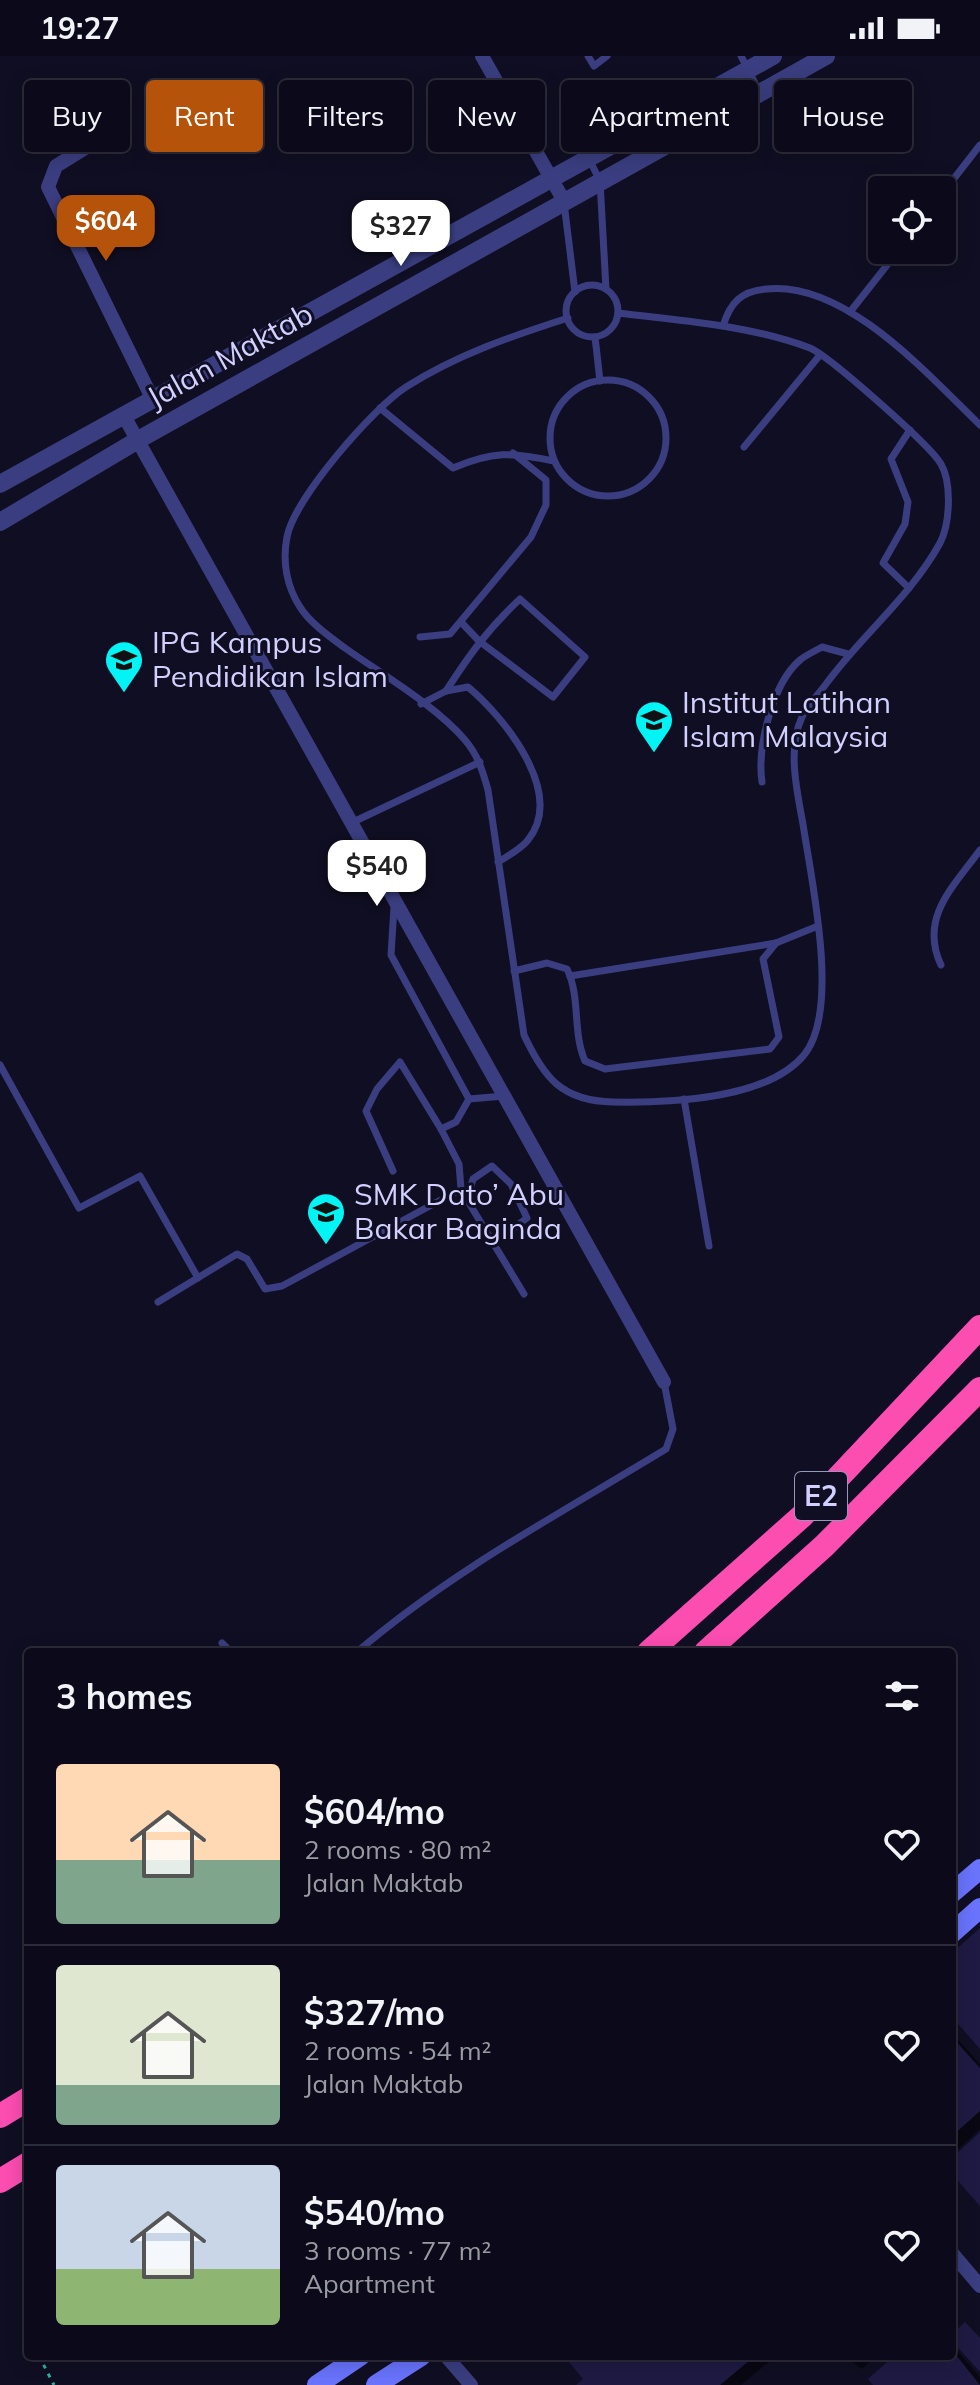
<!DOCTYPE html>
<html lang="en">
<head>
<meta charset="utf-8">
<style>
	:root { --surface:#0c0a1a; --page:#151323; --text:#f1f3f6; --muted:#9a9aa2; --line:#2c2b39; --accent:#b45309 }
	body { margin:0; font-family:Mulish,sans-serif; background:var(--page); color:var(--text); height:100vh; display:flex; flex-direction:column; font-size:30px; white-space:nowrap }
	* { box-sizing:border-box; margin:0 }
	p { font-size:26px; color:var(--muted) }
	.icon { flex:none; width:44px; height:44px; fill:none; stroke:currentColor; stroke-width:2; stroke-linecap:round; stroke-linejoin:round }
	.map { position:relative; flex:1; overflow:hidden }
	.side { position:absolute; left:24px; top:1592px; width:932px; height:712px; display:flex; flex-direction:column; background:var(--surface); border-radius:8px; box-shadow:0 4px 20px #0003,0 0 0 2px var(--line) }
	.side>* { flex:none }
	.banner { position:absolute; left:24px; top:24px; width:932px; height:72px; display:flex; gap:16px }
	.tools { position:absolute; left:868px; top:120px; display:grid; gap:16px }
	.tools a { display:grid; place-items:center; width:88px; height:88px; border-radius:8px; background:var(--surface); box-shadow:0 4px 20px #0003,0 0 0 2px var(--line); font-size:40px }
	.price { position:absolute; translate:-50% -68px; padding:0 18px; border-radius:16px; background:#fff; color:#222; font-size:26px; line-height:52px; filter:drop-shadow(0 2px 4px #0008) }
	.price::after { content:''; position:absolute; left:50%; top:48px; width:24px; height:18px; margin-left:-12px; background:inherit; clip-path:polygon(0 0,100% 0,50% 100%) }
	.price.active { background:var(--accent); color:#fff }
	ul { padding:0; list-style:none }
	li { display:flex; align-items:center; gap:24px; height:200px; padding:0 32px }
	li+li { border-top:2px solid var(--line) }
	li span { display:grid; place-items:center; flex:none; width:224px; height:160px; border-radius:8px; color:#555 }
	li>.icon { margin-inline-start:auto }
	span .icon { width:96px; height:96px; fill:#fffc; stroke-width:1 }
	li b { font-size:34px }
	h2 { display:flex; justify-content:space-between; align-items:center; height:96px; padding:0 32px; font-size:34px }
	.pill { padding:0 28px; border-radius:8px; background:var(--surface); box-shadow:0 4px 20px #0003,0 0 0 2px var(--line); font-size:28px; line-height:72px }
	.pill.active { background:var(--accent); color:#fff }
	.status { display:flex; justify-content:space-between; align-items:center; height:56px; padding:0 40px; background:var(--surface); direction:ltr }
	.status svg { height:22px; fill:currentColor }
	.map>svg:first-child { display:block }
	.shadow { fill:#0007 }
	.building { fill:#1f1a43 }
	.lines { fill:none; stroke-linecap:round; stroke-linejoin:round }
	.path { stroke:#30b29e; stroke-width:3; stroke-dasharray:4 6; stroke-linecap:butt }
	.service { stroke:#3a3e80; stroke-width:7 }
	.minor { stroke:#3a3e80; stroke-width:14 }
	.tertiary { stroke:#3a3e80; stroke-width:18 }
	.secondary { stroke:#6973fc; stroke-width:20 }
	.motorway { stroke:#fc4db1; stroke-width:24 }
	.labels { text-anchor:middle; stroke-width:6; stroke-linejoin:round; paint-order:stroke }
	.shield { fill:#100e22; stroke:#9796bc; stroke-width:2 }
	.shield-label { font-size:28px; font-weight:bold; fill:#d1d0fe }
	.street-label { font-size:30px; fill:#d1d0fe; stroke:#100e22 }
	.poi-label { font-size:30px; fill:#d1d0fe; stroke:#100e22; text-anchor:start }
</style>
</head>
<body>
<div class="status"><b>19:27</b><svg viewBox="0 0 49 12"><path d="M0 12V9h3v3zM5 12V6h3v6zM10 12V3h3v9zM15 12V0h3v12zM26 1h20v11H26zM47 4h2v5h-2z"/></svg></div>
<div class="map">
<svg width="980" height="2329" viewBox="0 0 980 2329">
	<rect width="100%" height="100%" fill="#100e22"/>
	<!-- shadow -->
	<g class="shadow">
		<path d="M952,1977l28,31v65l-28,26z"/>
		<path d="M952,2289l28,32v8h-105l22,-29h55z"/>
		<path d="M567,2300h209l-35,29h-162l7,-6z"/>
		<path d="M844,2300h32l-14,13z"/>
	</g>
	<!-- building -->
	<g class="building">
		<path d="M980,1872v121l-28,-32v-64z"/>
		<path d="M952,1981l28,31v43l-28,25z"/>
		<path d="M980,2076v74l-28,-32v-16z"/>
		<path d="M965,2266l15,16v34l-28,-31v-7z"/>
		<path d="M952,2294l28,35h-107l-5,-6 26,-23h58z"/>
		<path d="M564,2300h191l-35,29h-144l7,-6z"/>
	</g>
	<g class="lines">
		<!-- path -->
		<path class="path" d="M39,2300l15,29"/>
		<!-- service -->
		<g class="service">
			<path d="M588,0l6,10 13,-10"/>
			<path d="M741,0l18,35"/>
			<path d="M589,103l11,22 6,108"/>
			<path d="M942,138l38,-49"/>
			<path d="M564,147l11,89"/>
			<circle cx="592" cy="255" r="26"/>
			<path d="M850,256l49,-62"/>
			<path d="M568,262c-56,18 -112,37 -162,69 -33,21 -112,112 -119,150 -5,25 0,50 13,70 10,16 30,30 45,41 38,27 91,58 120,92 13,15 18,32 23,50l36,245c20,43 38,66 89,67 54,1 154,-2 191,-47 37,-45 7,-176 -1,-231 -6,-33 -16,-75 -1,-107 5,-11 16,-22 24,-33 35,-48 85,-88 114,-141 10,-19 12,-60 1,-79 -11,-19 -112,-108 -131,-116 -61,-23 -128,-27 -192,-35"/>
			<path d="M723,270c7,-23 18,-35 43,-37 79,-9 161,85 214,136"/>
			<path d="M595,281l5,44"/>
			<circle cx="608" cy="382" r="58"/>
			<path d="M380,352l73,60c40,-17 58,-16 101,-7"/>
			<path d="M744,391l76,-92"/>
			<path d="M909,532l-26,-25 22,-39 3,-22 -17,-43 19,-29"/>
			<path d="M420,581l30,-3 81,-97 15,-32v-25l-33,-27"/>
			<path d="M446,635c24,-37 41,-61 74,-92l65,58 -32,40 -74,-56 -18,-19"/>
			<path d="M421,648l25,-13 22,-4c36,30 98,106 60,153 -7,9 -20,16 -30,22"/>
			<path d="M762,726c-5,-34 10,-98 38,-122 6,-5 15,-9 22,-13l26,7"/>
			<path d="M351,767l129,-61"/>
			<path d="M394,851l-3,48 78,144 35,-3"/>
			<path d="M941,909c-22,-47 12,-78 39,-115"/>
			<path d="M514,915l33,-8 20,6c14,29 5,62 18,92l20,8 165,-20 9,-12 -16,-78 13,-16 42,-17"/>
			<path d="M570,920l206,-33"/>
			<path d="M0,1009l79,143 61,-32 58,102"/>
			<path d="M684,1043l25,147"/>
			<path d="M393,1115l-27,-60 11,-22 23,-27 41,67"/>
			<path d="M466,1142l58,96"/>
			<path d="M467,1144l6,-21 19,-13 19,18 16,34 -34,25"/>
			<path d="M158,1246l79,-48 10,5 18,30 17,-3 179,-97 -2,-25 -18,-35 15,-7 13,-23"/>
			<path d="M222,1587l9,9"/>
			<path d="M357,1596c93,-80 204,-139 309,-203l7,-20 -9,-47"/>
		</g>
		<!-- minor -->
		<g class="minor">
			<path d="M482,0l82,145"/>
			<path d="M103,81l-47,29 -8,21 105,213"/>
			<path d="M124,360l540,966"/>
			<path d="M952,2197l28,33"/>
			<path d="M446,2300l25,29"/>
		</g>
		<!-- tertiary -->
		<g class="tertiary">
			<path d="M0,428l773,-428"/>
			<path d="M0,466l138,-82 688,-384"/>
		</g>
		<!-- secondary -->
		<g class="secondary">
			<path d="M952,1837l28,-24"/>
			<path d="M952,1877l28,-25"/>
			<path d="M317,2329l43,-29"/>
			<path d="M376,2329l45,-29"/>
		</g>
		<!-- motorway -->
		<g class="motorway">
			<path d="M649,1596l153,-136 178,-189"/>
			<path d="M706,1596l118,-106 156,-157"/>
			<path d="M0,2060l28,-17"/>
			<path d="M0,2125l28,-17"/>
		</g>
	</g>
	<!-- icons -->
	<defs>
		<g id="university-pin" transform="scale(2)"><path d="M0 17L-7.5 6A9.5 9.5 0 1 1 7.5 6Z" fill="#04f4f6" stroke="#100e22"/><path d="M0-5L7-2L0 1L-7-2ZM-4 1L0 2.5L4 1V4Q0 6-4 4Z" fill="#111"/></g>
		<g id="school-pin" transform="scale(2)"><path d="M0 17L-7.5 6A9.5 9.5 0 1 1 7.5 6Z" fill="#04f4f6" stroke="#100e22"/><path d="M0-5L7-2L0 1L-7-2ZM-4 1L0 2.5L4 1V4Q0 6-4 4Z" fill="#111"/></g>
	</defs>
	<g fill-rule="evenodd">
		<use href="#university-pin" x="124" y="604"/>
		<use href="#university-pin" x="654" y="664"/>
		<use href="#school-pin" x="326" y="1156"/>
	</g>
	<g class="labels">
		<!-- shield labels -->
		<rect class="shield" x="795" y="1416" width="52" height="48" rx="6"/>
		<g class="shield-label">
			<text x="821" y="1450">E2</text>
		</g>
		<!-- street labels -->
		<g class="street-label">
			<text transform="translate(230 300) rotate(-29)" y="10">Jalan Maktab</text>
		</g>
		<!-- poi labels -->
		<g class="poi-label">
			<text x="152" y="597">IPG Kampus<tspan x="152" dy="34">Pendidikan Islam</tspan></text>
			<text x="682" y="657">Institut Latihan<tspan x="682" dy="34">Islam Malaysia</tspan></text>
			<text x="354" y="1149">SMK Dato’ Abu<tspan x="354" dy="34">Bakar Baginda</tspan></text>
		</g>
	</g>
</svg>
<div class="tools">
<a><svg class="icon" aria-label="locate" viewBox="0 0 24 24"><circle cx="12" cy="12" r="6"/><path d="M12 2v4M12 18v4M2 12h4M18 12h4"/></svg></a>
</div>
<b class="price active" style="left:106px;top:207px">$604</b>
<b class="price" style="left:401px;top:212px">$327</b>
<b class="price" style="left:377px;top:852px">$540</b>
<div class="banner">
<a class="pill">Buy</a>
<a class="pill active">Rent</a>
<a class="pill">Filters</a>
<a class="pill">New</a>
<a class="pill">Apartment</a>
<a class="pill">House</a>
</div>
<section class="side">
<h2>3 homes<svg class="icon" aria-label="filters" viewBox="0 0 24 24"><path d="M4 7h16M4 17h16"/><circle cx="9" cy="7" r="2"/><circle cx="15" cy="17" r="2"/></svg></h2>
<ul>
<li><span style="background:linear-gradient(#ffd9b3 60%,#7fa58c 0)"><svg class="icon" aria-label="home" viewBox="0 0 24 24"><path d="M3 11l9-7 9 7M6 9v11h12V9"/></svg></span><div><b>$604/mo</b><p>2 rooms · 80 m²</p><p>Jalan Maktab</p></div><svg class="icon" aria-label="heart" viewBox="0 0 24 24"><path d="M12 20l-8-8c-3-5 5-10 8-4 3-6 11-1 8 4z"/></svg></li>
<li><span style="background:linear-gradient(#dfe7d0 75%,#7fa58c 0)"><svg class="icon" aria-label="home" viewBox="0 0 24 24"><path d="M3 11l9-7 9 7M6 9v11h12V9"/></svg></span><div><b>$327/mo</b><p>2 rooms · 54 m²</p><p>Jalan Maktab</p></div><svg class="icon" aria-label="heart" viewBox="0 0 24 24"><path d="M12 20l-8-8c-3-5 5-10 8-4 3-6 11-1 8 4z"/></svg></li>
<li><span style="background:linear-gradient(#c9d6e8 65%,#8fb573 0)"><svg class="icon" aria-label="home" viewBox="0 0 24 24"><path d="M3 11l9-7 9 7M6 9v11h12V9"/></svg></span><div><b>$540/mo</b><p>3 rooms · 77 m²</p><p>Apartment</p></div><svg class="icon" aria-label="heart" viewBox="0 0 24 24"><path d="M12 20l-8-8c-3-5 5-10 8-4 3-6 11-1 8 4z"/></svg></li>
</ul>
</section>
</div>
</body>
</html>
